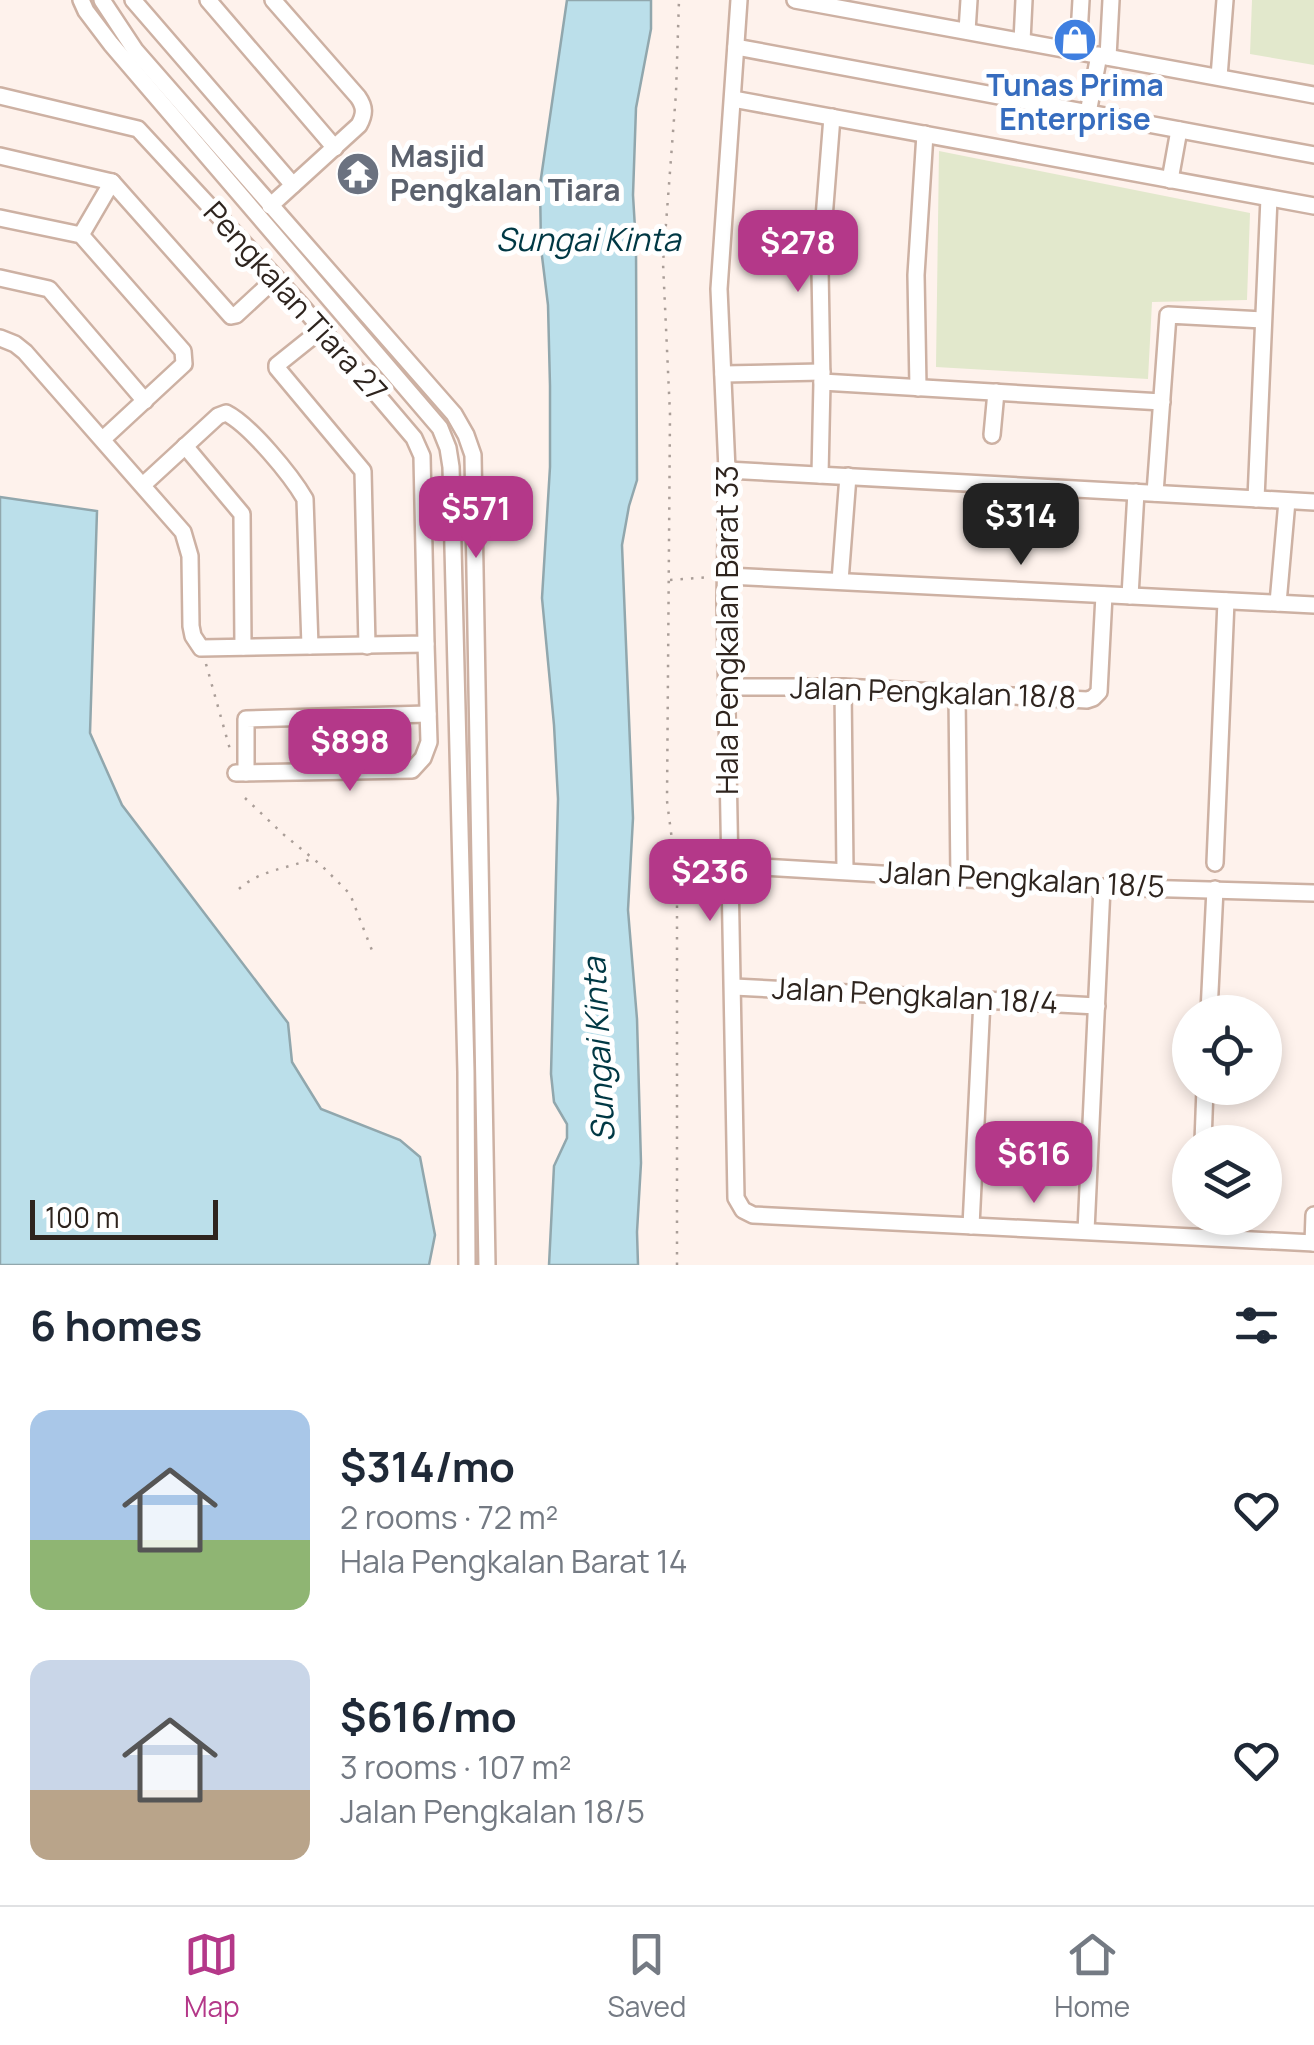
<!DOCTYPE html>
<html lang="en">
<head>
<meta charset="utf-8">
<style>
	:root { --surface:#fff; --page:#f2f2f3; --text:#1f2937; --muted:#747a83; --line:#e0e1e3; --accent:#b43889 }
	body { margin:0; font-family:Manrope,sans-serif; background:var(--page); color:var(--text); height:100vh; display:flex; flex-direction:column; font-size:38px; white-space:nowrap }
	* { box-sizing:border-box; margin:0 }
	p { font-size:32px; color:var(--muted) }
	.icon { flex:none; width:55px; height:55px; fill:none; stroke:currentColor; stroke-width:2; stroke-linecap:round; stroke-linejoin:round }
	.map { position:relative; height:1265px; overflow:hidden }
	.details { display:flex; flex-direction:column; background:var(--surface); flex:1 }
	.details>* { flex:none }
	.fabs { position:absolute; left:1172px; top:995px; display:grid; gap:20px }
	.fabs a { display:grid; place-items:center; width:110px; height:110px; border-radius:50%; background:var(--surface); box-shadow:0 5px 15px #0003; font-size:50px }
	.scale { position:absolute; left:30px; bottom:25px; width:188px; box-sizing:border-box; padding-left:10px; border:5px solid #2e241e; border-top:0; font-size:28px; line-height:35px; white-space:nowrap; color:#2e241e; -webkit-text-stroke:8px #fff; paint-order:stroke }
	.price { position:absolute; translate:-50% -85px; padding:0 22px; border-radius:20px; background:var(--accent); color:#fff; font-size:32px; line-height:65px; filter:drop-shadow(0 2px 5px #0008) }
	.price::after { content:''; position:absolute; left:50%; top:60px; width:30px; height:22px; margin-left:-15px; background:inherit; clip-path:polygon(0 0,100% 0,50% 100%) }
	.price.on { background:#222; color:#fff }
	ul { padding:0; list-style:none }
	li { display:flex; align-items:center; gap:30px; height:250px; padding:0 30px }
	li span { display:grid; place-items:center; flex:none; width:280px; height:200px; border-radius:20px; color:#555 }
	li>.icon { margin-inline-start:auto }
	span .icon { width:120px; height:120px; fill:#fffc; stroke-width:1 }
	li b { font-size:42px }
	h2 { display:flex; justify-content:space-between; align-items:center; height:120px; padding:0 30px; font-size:42px }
	.tabs { display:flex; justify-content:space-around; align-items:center; height:140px; border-top:2px solid var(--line); background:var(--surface); font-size:28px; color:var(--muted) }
	.tabs a { display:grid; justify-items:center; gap:5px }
	.tabs .on { color:var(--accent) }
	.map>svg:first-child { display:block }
	.green { fill:#e2e8cc }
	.water { fill:#bbdfea; stroke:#91a7ad; stroke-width:2.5 }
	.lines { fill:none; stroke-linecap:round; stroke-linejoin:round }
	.minor-casing { stroke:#cdb1a3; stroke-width:20 }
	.path { stroke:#aa9e98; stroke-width:2.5; stroke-dasharray:2.5 8; stroke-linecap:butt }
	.minor { stroke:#fff; stroke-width:15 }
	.labels { text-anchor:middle; stroke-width:10; stroke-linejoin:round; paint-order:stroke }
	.shop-label { font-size:30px; font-weight:bold; fill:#366cbe; stroke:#fff }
	.worship-label { font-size:30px; font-weight:bold; fill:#5b616d; stroke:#fff; text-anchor:start }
	.street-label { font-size:30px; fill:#2e241e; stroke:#fff }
	.water-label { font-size:32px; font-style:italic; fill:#003844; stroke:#fff }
</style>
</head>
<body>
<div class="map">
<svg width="1314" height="1265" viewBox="0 0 1314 1265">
	<rect width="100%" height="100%" fill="#fef2ec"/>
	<!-- green -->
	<g class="green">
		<path d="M1252,0h62v65l-64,-11z"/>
		<path d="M939,151l311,62 -3,87 -95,2 -4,77 -212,-12z"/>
	</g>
	<!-- water -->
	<g class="water">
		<path d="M567,0h84v29l-15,79 -3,87 3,50 1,235 -8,26 -7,39 11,273 -5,92 9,109 4,144 -4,69 1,33h-89l5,-99 13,-28v-14l-13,-22 -3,-28 7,-275 -4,-74 -12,-127 8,-131v-81l-2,-81 -7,-57 -1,-63z"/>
		<path d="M0,497l97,14 -7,222 32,72 166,218 4,39 29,47 79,31 20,17 15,78 -6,30h-429z"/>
	</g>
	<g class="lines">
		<!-- minor casing -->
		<g class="minor-casing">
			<g id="minor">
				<path d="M81,0l5,11 25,33 329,384 8,20 3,19 15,605 1,193"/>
				<path d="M102,0l33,50 319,364 12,21 7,20 14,810"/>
				<path d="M133,0l160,185"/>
				<path d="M208,0l127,148"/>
				<path d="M739,0l-20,289 8,181 -2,133 11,595 7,12 10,5 561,28"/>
				<path d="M795,0l519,95"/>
				<path d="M967,31l2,-31"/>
				<path d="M1022,41l2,-41"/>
				<path d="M736,47l578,108"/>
				<path d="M1078,52l3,-52"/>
				<path d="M1108,57l3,-57"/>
				<path d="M1219,77l6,-77"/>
				<path d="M0,96l138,33 162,175 114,134 8,18 4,188 -225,4 -8,-12 -2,-10 -1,-70 -7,-24 -158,-180 -10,-8 -15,-6"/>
				<path d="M733,99l581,107"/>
				<path d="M1088,113l11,-58"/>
				<path d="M0,156l112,26 119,134 5,-1 40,-37"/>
				<path d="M1170,180l9,-50"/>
				<path d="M270,206l89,-81c6,-11 6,-18 -1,-28l-85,-97"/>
				<path d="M0,218l81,17 102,116 1,13 -81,75"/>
				<path d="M81,235l31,-53"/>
				<path d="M0,278l49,11 96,112"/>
				<path d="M322,329l-45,36v3l86,103 4,175"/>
				<path d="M723,374l99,-2"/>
				<path d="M822,382l340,20"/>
				<path d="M918,388l-2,-113 9,-141"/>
				<path d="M992,435l4,-43"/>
				<path d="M185,446l57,68 1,133"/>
				<path d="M727,470l587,32"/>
				<path d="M820,475l2,-93 -2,-113 12,-152"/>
				<path d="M143,485l75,-69 8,-3c24,12 65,62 79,86l5,147"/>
				<path d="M1155,493l13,-178 95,5"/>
				<path d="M1256,499l13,-301"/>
				<path d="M727,576l587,29"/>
				<path d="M840,581l8,-105"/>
				<path d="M1130,596l6,-104"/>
				<path d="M1278,603l9,-102"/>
				<path d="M727,687h116l244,13 6,-2 6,-6 5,-97"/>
				<path d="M843,687l2,184"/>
				<path d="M957,694l2,185"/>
				<path d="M236,773l176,-3 11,-12 6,-16 -3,-98"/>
				<path d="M246,773v-54l182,-5"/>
				<path d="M1215,863l11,-262"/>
				<path d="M730,865l372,22 212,6"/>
				<path d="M734,987l363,19"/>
				<path d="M1209,1012l6,-123"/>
				<path d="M1203,1142l2,-54"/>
				<path d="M971,1226l11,-226"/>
				<path d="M1086,1231l16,-344"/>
				<path d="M1313,1243l1,-28"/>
			</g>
		</g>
		<!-- path -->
		<g class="path">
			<path d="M670,580l42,-3"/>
			<path d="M206,664l25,89"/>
			<path d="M245,798l38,36 39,32 28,28 23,59"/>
			<path d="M239,889c21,-19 47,-20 72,-30"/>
			<path d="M677,1265v-386l-10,-78 3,-387 -7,-151 13,-170 3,-93"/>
		</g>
		<!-- minor -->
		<use href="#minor" class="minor"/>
	</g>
	<!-- icons -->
	<defs>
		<g id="shop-disc" transform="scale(2.25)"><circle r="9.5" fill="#3f7fe0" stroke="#fff"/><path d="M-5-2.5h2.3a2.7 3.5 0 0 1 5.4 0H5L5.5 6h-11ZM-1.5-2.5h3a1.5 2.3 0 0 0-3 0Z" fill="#fff"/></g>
		<g id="temple-disc" transform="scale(2.25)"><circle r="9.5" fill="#6b7280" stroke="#fff"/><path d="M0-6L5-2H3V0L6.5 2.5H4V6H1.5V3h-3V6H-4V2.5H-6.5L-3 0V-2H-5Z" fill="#fff"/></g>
	</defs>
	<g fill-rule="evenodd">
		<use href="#shop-disc" x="1075" y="40"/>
		<use href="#temple-disc" x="358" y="174"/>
	</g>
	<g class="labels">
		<!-- shop labels -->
		<g class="shop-label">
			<text x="1075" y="96">Tunas Prima<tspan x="1075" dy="34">Enterprise</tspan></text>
		</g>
		<!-- worship labels -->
		<g class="worship-label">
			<text x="390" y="167">Masjid<tspan x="390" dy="34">Pengkalan Tiara</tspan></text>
		</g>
		<!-- street labels -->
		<g class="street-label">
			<text transform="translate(295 302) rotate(48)" y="10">Pengkalan Tiara 27</text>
			<text transform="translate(728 630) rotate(-90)" y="10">Hala Pengkalan Barat 33</text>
			<text transform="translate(933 693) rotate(2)" y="10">Jalan Pengkalan 18/8</text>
			<text transform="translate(1022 880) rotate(3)" y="10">Jalan Pengkalan 18/5</text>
			<text transform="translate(915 996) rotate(3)" y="10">Jalan Pengkalan 18/4</text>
		</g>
		<!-- water labels -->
		<g class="water-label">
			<text x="588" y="251">Sungai Kinta</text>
			<text transform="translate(599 1050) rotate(-93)" y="11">Sungai Kinta</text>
		</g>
	</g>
</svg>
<div class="fabs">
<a><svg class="icon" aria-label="locate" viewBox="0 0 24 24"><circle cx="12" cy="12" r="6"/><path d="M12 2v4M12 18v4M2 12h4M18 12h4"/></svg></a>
<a><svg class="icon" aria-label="layers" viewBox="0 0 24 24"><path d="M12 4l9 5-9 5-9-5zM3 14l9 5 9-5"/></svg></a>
</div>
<div class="scale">100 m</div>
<b class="price" style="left:798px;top:295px">$278</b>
<b class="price" style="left:476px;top:561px">$571</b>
<b class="price on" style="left:1021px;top:568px">$314</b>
<b class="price" style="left:350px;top:794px">$898</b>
<b class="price" style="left:710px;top:924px">$236</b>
<b class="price" style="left:1034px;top:1206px">$616</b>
</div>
<section class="details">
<h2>6 homes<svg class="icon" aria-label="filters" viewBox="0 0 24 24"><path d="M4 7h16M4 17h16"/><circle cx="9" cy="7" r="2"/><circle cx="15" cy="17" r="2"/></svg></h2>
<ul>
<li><span style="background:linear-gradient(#a9c7e8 65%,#8fb573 0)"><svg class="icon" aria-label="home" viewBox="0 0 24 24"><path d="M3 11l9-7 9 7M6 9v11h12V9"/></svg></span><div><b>$314/mo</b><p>2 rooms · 72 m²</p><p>Hala Pengkalan Barat 14</p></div><svg class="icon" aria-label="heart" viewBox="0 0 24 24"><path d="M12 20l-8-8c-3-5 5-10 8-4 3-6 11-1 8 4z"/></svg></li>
<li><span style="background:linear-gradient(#c9d6e8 65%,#b9a48a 0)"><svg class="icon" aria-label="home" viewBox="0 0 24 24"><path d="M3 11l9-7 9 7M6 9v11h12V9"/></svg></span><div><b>$616/mo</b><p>3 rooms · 107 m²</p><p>Jalan Pengkalan 18/5</p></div><svg class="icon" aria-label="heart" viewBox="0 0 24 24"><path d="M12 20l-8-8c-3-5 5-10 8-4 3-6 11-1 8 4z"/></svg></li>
</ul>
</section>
<nav class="tabs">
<a class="on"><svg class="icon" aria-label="map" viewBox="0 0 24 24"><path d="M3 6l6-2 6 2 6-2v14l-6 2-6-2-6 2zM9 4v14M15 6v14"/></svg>Map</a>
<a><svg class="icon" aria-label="saved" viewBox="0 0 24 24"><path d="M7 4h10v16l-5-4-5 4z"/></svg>Saved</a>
<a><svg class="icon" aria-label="home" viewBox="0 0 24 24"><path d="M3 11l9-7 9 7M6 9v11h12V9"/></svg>Home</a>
</nav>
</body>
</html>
